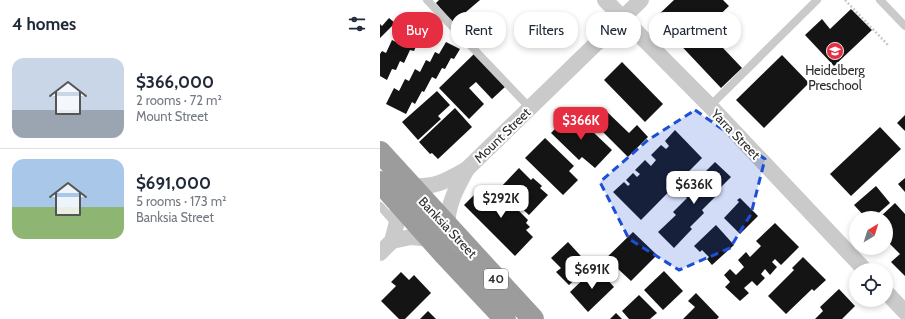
<!DOCTYPE html>
<html lang="en">
<head>
<meta charset="utf-8">
<style>
	:root { --surface:#fff; --page:#f2f2f3; --text:#1f2937; --muted:#747a83; --line:#e0e1e3; --accent:#e72d41 }
	body { margin:0; font-family:Cabin,sans-serif; background:var(--page); color:var(--text); height:100vh; display:flex; flex-direction:column; font-size:15px; white-space:nowrap }
	* { box-sizing:border-box; margin:0 }
	p { font-size:13px; color:var(--muted) }
	.icon { flex:none; width:22px; height:22px; fill:none; stroke:currentColor; stroke-width:2; stroke-linecap:round; stroke-linejoin:round }
	.map { position:relative; flex:1; overflow:hidden }
	.sheet { display:flex; flex-direction:column; background:var(--surface); width:380px }
	.sheet>* { flex:none }
	.hud { position:absolute; left:12px; top:12px; width:380px; height:36px; display:flex; gap:8px }
	.needle { width:26px; rotate:38deg }
	.tools { position:absolute; left:469px; top:211px; display:grid; gap:8px }
	.tools a { display:grid; place-items:center; width:44px; height:44px; border-radius:50%; background:var(--surface); box-shadow:0 2px 6px #0003; font-size:20px }
	.price { position:absolute; translate:-50% -34px; padding:0 9px; border-radius:8px; background:#fff; color:#222; font-size:13px; line-height:26px; filter:drop-shadow(0 1px 2px #0008) }
	.price::after { content:''; position:absolute; left:50%; top:24px; width:12px; height:9px; margin-left:-6px; background:inherit; clip-path:polygon(0 0,100% 0,50% 100%) }
	.price.selected { background:var(--accent); color:#fff }
	ul { padding:0; list-style:none }
	li { display:flex; align-items:center; gap:12px; height:100px; padding:0 12px }
	li+li { border-top:1px solid var(--line) }
	li span { display:grid; place-items:center; flex:none; width:112px; height:80px; border-radius:12px; color:#555 }
	li>.icon { margin-inline-start:auto }
	span .icon { width:48px; height:48px; fill:#fffc; stroke-width:1 }
	li b { font-size:17px }
	h2 { display:flex; justify-content:space-between; align-items:center; height:48px; padding:0 12px; font-size:17px }
	.pill { padding:0 14px; border-radius:16px; background:var(--surface); box-shadow:0 2px 6px #0003; font-size:14px; line-height:36px }
	.pill.selected { background:var(--accent); color:#fff }
	main { display:flex; flex:1; min-height:0 }
	.map>svg:first-child { display:block }
	.building { fill:#141414 }
	.lines { fill:none; stroke-linecap:round; stroke-linejoin:round }
	.path { stroke:#cacaca; stroke-width:2.5; stroke-dasharray:2 2; stroke-linecap:butt }
	.service { stroke:#cacaca; stroke-width:8 }
	.minor { stroke:#cacaca; stroke-width:16 }
	.trunk { stroke:#9c9c9c; stroke-width:22 }
	.marked { fill:#1d4ed8; fill-opacity:0.2; stroke:#1d4ed8; stroke-width:3; stroke-dasharray:8 5; stroke-linejoin:round }
	.labels { text-anchor:middle; stroke-width:4; stroke-linejoin:round; paint-order:stroke }
	.shield { fill:#fff; stroke:#6c6c6c; stroke-width:1 }
	.shield-label { font-size:12px; font-weight:bold; fill:#2d2d2d }
	.poi-label { font-size:13px; fill:#2d2d2d; stroke:#fff }
	.street-label { font-size:13px; fill:#2d2d2d; stroke:#fff }
</style>
</head>
<body>
<main>
<section class="sheet">
<h2>4 homes<svg class="icon" aria-label="filters" viewBox="0 0 24 24"><path d="M4 7h16M4 17h16"/><circle cx="9" cy="7" r="2"/><circle cx="15" cy="17" r="2"/></svg></h2>
<ul>
<li><span style="background:linear-gradient(#c9d6e8 65%,#9aa5b1 0)"><svg class="icon" aria-label="home" viewBox="0 0 24 24"><path d="M3 11l9-7 9 7M6 9v11h12V9"/></svg></span><div><b>$366,000</b><p>2 rooms · 72 m²</p><p>Mount Street</p></div></li>
<li><span style="background:linear-gradient(#a9c7e8 60%,#8fb573 0)"><svg class="icon" aria-label="home" viewBox="0 0 24 24"><path d="M3 11l9-7 9 7M6 9v11h12V9"/></svg></span><div><b>$691,000</b><p>5 rooms · 173 m²</p><p>Banksia Street</p></div></li>
</ul>
</section>
<div class="map">
<svg width="525" height="319" viewBox="0 0 525 319">
	<rect width="100%" height="100%" fill="#fff"/>
	<!-- building -->
	<g class="building">
		<path d="M59,0h41l-27,23 -17,-20z"/>
		<path d="M294,0h49l6,6 -24,23 37,39 -21,20 -66,-70z"/>
		<path d="M471,9l21,21 -38,36 -29,-31 17,-16 8,10z"/>
		<path d="M42,13l16,7 -5,11 -4,-2 -6,13 -4,-2 -5,11 -4,-1 -6,13 -4,-2 -4,9 -4,-1 -5,11 -7,-4v-22l2,-3 4,2 6,-13 6,3 5,-11 3,2 6,-12 5,2z"/>
		<path d="M9,18l6,5 -15,15v-14l2,2z"/>
		<path d="M66,42l14,7 -6,10 -3,-1 -6,11 -3,-1 -6,11 -4,-2 -8,15 -2,-1 -7,13 -3,-2 -6,12 -20,-10 8,-16 5,3 6,-12 4,2 6,-12 5,3 6,-12 4,2 5,-10 4,2z"/>
		<path d="M94,54l32,32 -14,13 -16,-17 -7,6 15,16 -15,15 -30,-31z"/>
		<path d="M402,55l27,28 -45,45 -28,-28z"/>
		<path d="M242,62l41,42 -18,18 -41,-42z"/>
		<path d="M57,91l13,14 -12,11 3,3 -23,21 -16,-18z"/>
		<path d="M75,108l17,19 -34,32 -6,-6 -2,1 -11,-12z"/>
		<path d="M224,109l25,24 8,-8 11,12 -20,20 -36,-36z"/>
		<path d="M192,112l40,38 -17,18 -13,-11 -3,3 -28,-27z"/>
		<path d="M525,115v16l-8,-8z"/>
		<path d="M500,127l21,22 -50,47 -21,-22z"/>
		<path d="M295,130l27,28 -61,62 -28,-28 11,-10 4,4 2,-2 -4,-4 7,-7 4,4 3,-3 -5,-4 10,-10 6,6 5,-6 -5,-5 10,-10 5,4 3,-3 -4,-5z"/>
		<path d="M165,138l29,28 -5,5 9,9 -15,15 -38,-37z"/>
		<path d="M335,162l16,15 -14,14 2,2 -17,17 2,3 -14,14 2,2 -18,19 -16,-16 18,-17 -3,-3 14,-14 -2,-2 18,-17 -2,-3z"/>
		<path d="M139,168l12,12 2,-2 9,8 -2,2 8,7 -19,20 -29,-27z"/>
		<path d="M525,178v14l-7,-8z"/>
		<path d="M104,185l12,11 4,-4 28,28 -2,3 4,4 -4,3 7,7 -18,19 -51,-51z"/>
		<path d="M496,186l14,17 -17,15h-7l-12,-13z"/>
		<path d="M360,198l18,18 -18,18 -16,-16 15,-16 -2,-2z"/>
		<path d="M515,203l10,11v62l-14,-14 9,-8 -14,-14v-22h-7z"/>
		<path d="M395,223l24,24 -18,18 -6,-6 -3,3 5,5 -7,8 -5,-6 -4,5 4,4 -8,8 -5,-5 -8,7 5,5 -9,8 -15,-14 5,-5 -6,-7 6,-6 6,6 8,-8 -6,-7 8,-8 4,5 11,-11 -5,-5z"/>
		<path d="M336,225l18,20 -22,20 -5,-6 2,-2 -7,-7 -2,2 -6,-6z"/>
		<path d="M253,232l24,23 -26,26 -14,-13 -8,8 -10,-11z"/>
		<path d="M188,242l22,24 -21,19 -13,-13 5,-4 -10,-10z"/>
		<path d="M423,257l23,23 -12,11 -2,-2 -26,25 -18,-18 26,-26 -2,-2z"/>
		<path d="M216,267l18,20 -26,25 -18,-20z"/>
		<path d="M284,271l19,20 -20,19 -19,-20z"/>
		<path d="M21,272l8,8 5,-5 17,18 -26,26h-6l-18,-18 15,-15 -5,-4z"/>
		<path d="M459,289l16,17 -13,13h-27l8,-8 -3,-4z"/>
		<path d="M316,293l23,24 -2,2h-34l12,-12 -7,-6z"/>
		<path d="M259,295l18,18 -7,6h-21l-7,-8z"/>
		<path d="M48,311l8,8h-16z"/>
		<path d="M236,313l6,6h-12z"/>
	</g>
	<g class="lines">
		<!-- path -->
		<path class="path" d="M465,0l43,45"/>
		<!-- service -->
		<g class="service">
			<path d="M47,0l103,108"/>
			<path d="M500,0l25,26"/>
			<path d="M330,106l107,-106"/>
			<path d="M0,206l15,17"/>
		</g>
		<!-- minor -->
		<g class="minor">
			<path d="M225,0l105,106 155,164"/>
			<path d="M30,186c25,2 36,-5 57,-17l174,-169"/>
			<path d="M67,226c1,-23 9,-37 20,-57"/>
			<path d="M12,241l19,-4 20,2"/>
			<path d="M0,253l12,-12 5,-19 1,-20"/>
			<path d="M506,292l19,20"/>
		</g>
		<!-- trunk -->
		<g class="trunk">
			<path d="M0,152l153,167"/>
			<path d="M0,182l64,72 61,65"/>
		</g>
	</g>
	<!-- marked area -->
	<path class="marked" d="M315,110l70,49 -14,55 -21,34 -51,22 -50,-31 -29,-57 48,-42z"/>
	<!-- icons -->
	<defs>
		<g id="school-disc" transform="scale(0.9)"><circle r="9.5" fill="#e72d41" stroke="#fff"/><path d="M0-5L7-2L0 1L-7-2ZM-4 1L0 2.5L4 1V4Q0 6-4 4Z" fill="#fff"/></g>
	</defs>
	<g fill-rule="evenodd">
		<use href="#school-disc" x="455" y="51"/>
	</g>
	<g class="labels">
		<!-- shield labels -->
		<rect class="shield" x="104" y="269" width="24" height="20" rx="3"/>
		<g class="shield-label">
			<text x="116" y="283">40</text>
		</g>
		<!-- poi labels -->
		<g class="poi-label">
			<text x="455" y="75">Heidelberg<tspan x="455" dy="15">Preschool</tspan></text>
		</g>
		<!-- street labels -->
		<g class="street-label">
			<text transform="translate(356 134) rotate(46)" y="5">Yarra Street</text>
			<text transform="translate(122 135) rotate(-44)" y="5">Mount Street</text>
			<text transform="translate(68 227) rotate(47)" y="5">Banksia Street</text>
		</g>
	</g>
</svg>
<div class="tools">
<a><svg class="needle" viewBox="-14 -14 28 28"><path d="M0-13l5 13h-10z" fill="#e53935"/><path d="M0 13l5-13h-10z" fill="#747a83"/></svg></a>
<a><svg class="icon" aria-label="locate" viewBox="0 0 24 24"><circle cx="12" cy="12" r="6"/><path d="M12 2v4M12 18v4M2 12h4M18 12h4"/></svg></a>
</div>
<b class="price selected" style="left:201px;top:141px">$366K</b>
<b class="price" style="left:314px;top:205px">$636K</b>
<b class="price" style="left:121px;top:219px">$292K</b>
<b class="price" style="left:212px;top:290px">$691K</b>
<div class="hud">
<a class="pill selected">Buy</a>
<a class="pill">Rent</a>
<a class="pill">Filters</a>
<a class="pill">New</a>
<a class="pill">Apartment</a>
</div>
</div>
</main>
</body>
</html>
